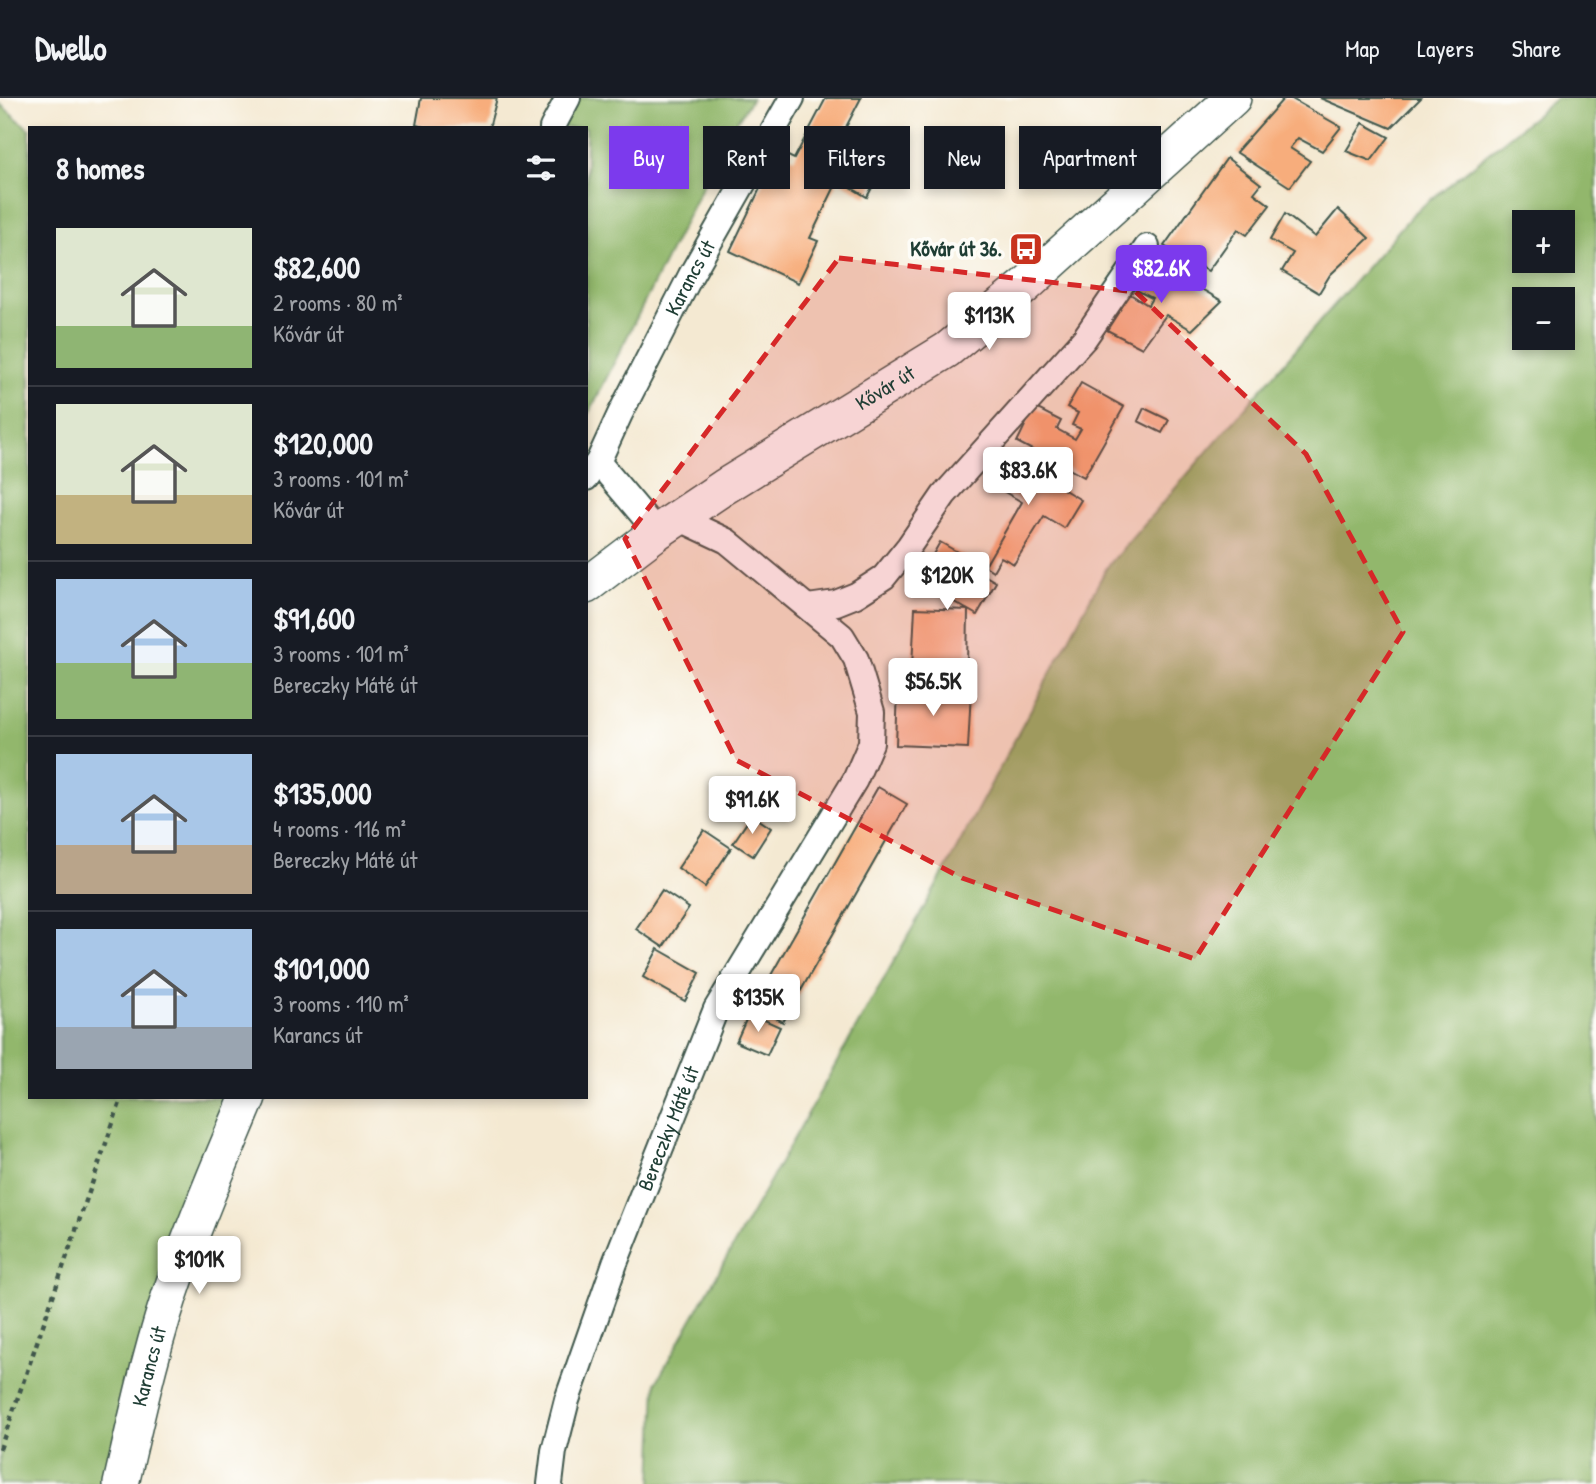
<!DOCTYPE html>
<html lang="en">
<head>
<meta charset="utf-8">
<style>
	:root { --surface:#171b24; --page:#242831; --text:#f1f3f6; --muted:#9ea1a6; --line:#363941; --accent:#7c3aed }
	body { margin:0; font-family:"Patrick Hand",sans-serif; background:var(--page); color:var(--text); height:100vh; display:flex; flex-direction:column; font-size:26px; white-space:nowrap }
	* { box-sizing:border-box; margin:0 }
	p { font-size:23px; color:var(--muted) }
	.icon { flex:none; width:38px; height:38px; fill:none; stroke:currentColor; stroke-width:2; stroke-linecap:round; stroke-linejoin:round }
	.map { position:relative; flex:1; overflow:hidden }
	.drawer { position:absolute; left:28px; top:28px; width:560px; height:973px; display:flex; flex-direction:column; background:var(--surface); border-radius:0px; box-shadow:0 4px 10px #0003 }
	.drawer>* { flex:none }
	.banner { position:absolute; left:609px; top:28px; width:665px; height:63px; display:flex; gap:14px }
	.tools { position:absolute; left:1512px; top:112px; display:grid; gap:14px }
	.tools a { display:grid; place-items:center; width:63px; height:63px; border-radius:0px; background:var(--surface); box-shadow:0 4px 10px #0003; font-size:35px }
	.price { position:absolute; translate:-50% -60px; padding:0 16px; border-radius:7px; background:#fff; color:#222; font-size:23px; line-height:46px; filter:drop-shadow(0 2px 4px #0008) }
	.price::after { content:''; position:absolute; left:50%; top:42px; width:21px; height:16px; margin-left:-10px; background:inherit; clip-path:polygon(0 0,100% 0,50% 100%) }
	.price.current { background:var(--accent); color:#fff }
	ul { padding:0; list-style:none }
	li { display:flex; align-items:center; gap:21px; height:175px; padding:0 28px }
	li+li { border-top:2px solid var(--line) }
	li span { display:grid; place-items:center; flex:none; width:196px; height:140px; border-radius:0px; color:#555 }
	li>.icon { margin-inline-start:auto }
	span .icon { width:84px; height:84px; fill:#fffc; stroke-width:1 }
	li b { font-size:30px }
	h2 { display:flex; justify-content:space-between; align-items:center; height:84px; padding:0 28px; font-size:30px }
	.tag { padding:0 24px; border-radius:0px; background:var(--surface); box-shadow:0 4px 10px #0003; font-size:24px; line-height:63px }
	.tag.current { background:var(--accent); color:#fff }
	header { display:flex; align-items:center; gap:42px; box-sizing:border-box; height:98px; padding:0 35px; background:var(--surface); border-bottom:2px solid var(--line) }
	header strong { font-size:33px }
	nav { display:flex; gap:38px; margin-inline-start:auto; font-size:24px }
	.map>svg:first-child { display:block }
	.forest { fill:#92b76c; stroke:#587a50; stroke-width:2; fill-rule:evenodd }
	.building { fill:#f7ad7b }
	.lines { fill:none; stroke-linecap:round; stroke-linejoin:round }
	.minor-casing { stroke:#3f574c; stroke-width:28 }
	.secondary-casing { stroke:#3f574c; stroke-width:38 }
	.path { stroke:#3f574c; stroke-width:4.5; stroke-dasharray:5 5; stroke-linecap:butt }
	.minor { stroke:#fff; stroke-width:24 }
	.secondary { stroke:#fff; stroke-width:35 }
	.marked { fill:#d62828; fill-opacity:0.2; stroke:#d62828; stroke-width:5; stroke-dasharray:14 9; stroke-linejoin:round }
	.labels { text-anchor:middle; stroke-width:7; stroke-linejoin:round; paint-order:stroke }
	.poi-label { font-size:21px; font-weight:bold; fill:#1f3d34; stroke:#fdfcf7; text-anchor:end }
	.street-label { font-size:21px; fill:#1f3d34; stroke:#fdfcf7 }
</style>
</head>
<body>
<header>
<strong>Dwello</strong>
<nav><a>Map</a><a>Layers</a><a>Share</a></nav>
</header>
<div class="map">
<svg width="1596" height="1386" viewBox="0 0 1596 1386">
	<rect width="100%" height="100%" fill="#fdfcf7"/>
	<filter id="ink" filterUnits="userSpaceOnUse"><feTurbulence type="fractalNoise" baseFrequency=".0143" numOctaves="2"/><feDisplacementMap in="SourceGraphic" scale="14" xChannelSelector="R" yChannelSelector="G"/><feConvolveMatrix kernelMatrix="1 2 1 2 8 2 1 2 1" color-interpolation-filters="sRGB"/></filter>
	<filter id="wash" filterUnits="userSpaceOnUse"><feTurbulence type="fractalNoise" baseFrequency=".00686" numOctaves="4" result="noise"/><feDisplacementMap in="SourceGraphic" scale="28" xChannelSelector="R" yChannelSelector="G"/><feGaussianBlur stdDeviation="1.57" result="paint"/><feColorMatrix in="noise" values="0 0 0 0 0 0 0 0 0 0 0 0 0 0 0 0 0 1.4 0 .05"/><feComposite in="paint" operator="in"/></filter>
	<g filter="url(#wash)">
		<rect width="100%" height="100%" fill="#f4e9d2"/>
		<!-- forest -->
		<g class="forest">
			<path d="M568,0h184l-25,39 -141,282v-291h-34z"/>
			<path d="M1557,0h39v1386h-944l4,-101 287,-509 164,-307 306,-353zM1563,124v39h-39v-39zM1563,201v39h-39v-39z"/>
			<path d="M0,6l30,26v967h218l-127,387h-121z"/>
		</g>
		<g id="blocks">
			<!-- building -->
			<g class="building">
				<path d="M421,0h76l-8,30h-60l-13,-3z"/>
				<path d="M826,0h35l-29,56 23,12 16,-30 22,12 -26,49 -29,-17 -28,58 8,3 -20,42 -68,-32 48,-100 16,8z"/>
				<path d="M1284,0h6l51,29 -19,24 -24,-13 -8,10 20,13 -20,26 -54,-35z"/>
				<path d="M1320,0h101l-30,30z"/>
				<path d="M1363,25l26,14 -18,24 -25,-10z"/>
				<path d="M1227,60l34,26 -7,9 16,12 -23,30 -9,-6 -30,42 -44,-25z"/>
				<path d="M1338,111l31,29 -39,37 -11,18 -37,-22 11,-18 -23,-13 15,-26 30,23z"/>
				<path d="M1151,162l71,41 -30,29 -26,-15 -24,33 -35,-18 23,-36 18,11 4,-7 -18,-9z"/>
				<path d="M1081,285l43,24 -40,70 -67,-35 17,-35 27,14 -4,8 18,10 6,-10 -9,-4 6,-12 -11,-6z"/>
				<path d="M1144,310l25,12 -7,13 -24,-12z"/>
				<path d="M1005,356l76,46 -17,28 -20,-12 -30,48 -13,-7 -8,14 -8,-5 37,-64 -35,-20z"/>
				<path d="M940,444l26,15 -9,16 21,12 6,-10 12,7 -19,33 -9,-5 -1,56 -55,1 3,-59 53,2 -50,-29z"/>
				<path d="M898,590l73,3 -3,57 -72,-3z"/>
				<path d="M878,689l29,17 -124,218 -29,-17z"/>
				<path d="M752,717l19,13 -18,28 -20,-13z"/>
				<path d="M704,732l27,18 -26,39 -27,-19z"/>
				<path d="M662,792l27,18 -26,39 -27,-18z"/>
				<path d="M658,851l42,24 -15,28 -42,-24z"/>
				<path d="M749,915l31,14 -13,28 -31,-13z"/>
			</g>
		</g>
	</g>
	<g filter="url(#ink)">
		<use href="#blocks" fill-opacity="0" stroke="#3f574c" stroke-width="2"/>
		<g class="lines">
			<!-- minor casing -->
			<g class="minor-casing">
				<g id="minor">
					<path d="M552,30l16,-30"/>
					<path d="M598,364l59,70"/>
					<path id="s1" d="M586,380l12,-16 22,-48 71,-139 101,-177"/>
					<path d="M808,509l28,-4 20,-8 28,-18 25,-31 35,-51 140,-156 63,-92"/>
					<path id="s2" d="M550,1386l4,-33 13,-51 48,-137 101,-254 139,-229 16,-37 1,-31 -16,-53 -14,-23 -115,-95 -49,-23"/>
				</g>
			</g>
			<!-- secondary casing -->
			<g class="secondary-casing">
				<g id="secondary">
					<path id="s3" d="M586,488l71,-54 67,-45 223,-137 78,-64 208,-188"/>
					<path id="s4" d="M121,1386c16,-69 31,-140 55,-207 21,-61 47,-120 72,-180"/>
				</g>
			</g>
			<!-- path -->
			<path class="path" d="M0,1351l122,-352"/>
			<!-- minor -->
			<use href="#minor" class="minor"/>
			<!-- secondary -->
			<use href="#secondary" class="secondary"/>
		</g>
	</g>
	<!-- marked area -->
	<path class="marked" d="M839,160l297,34 170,162 97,178 -208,327 -233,-81 -226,-118 -111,-221z"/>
	<!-- icons -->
	<defs>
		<g id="bus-square" transform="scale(1.75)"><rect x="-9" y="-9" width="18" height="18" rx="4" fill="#c8321e" stroke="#fdfcf7"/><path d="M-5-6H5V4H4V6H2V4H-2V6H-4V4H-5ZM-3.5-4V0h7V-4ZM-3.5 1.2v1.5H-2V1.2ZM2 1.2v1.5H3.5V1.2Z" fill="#fff"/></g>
	</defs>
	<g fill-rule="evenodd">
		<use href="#bus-square" x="1026" y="151"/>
	</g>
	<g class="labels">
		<!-- poi labels -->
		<g class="poi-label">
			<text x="1002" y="158">Kővár út 36.</text>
		</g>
		<!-- street labels -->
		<g class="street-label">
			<text dy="7" stroke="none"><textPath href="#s1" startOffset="226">Karancs út</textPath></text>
			<text dy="7" stroke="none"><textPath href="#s3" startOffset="359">Kővár út</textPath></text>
			<text dy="7" stroke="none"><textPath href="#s2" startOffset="376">Bereczky Máté út</textPath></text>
			<text dy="7" stroke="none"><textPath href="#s4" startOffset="121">Karancs út</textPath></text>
		</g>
	</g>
</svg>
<div class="tools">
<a>+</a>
<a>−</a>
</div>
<b class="price current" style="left:1161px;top:207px">$82.6K</b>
<b class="price" style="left:989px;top:254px">$113K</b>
<b class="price" style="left:1028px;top:409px">$83.6K</b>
<b class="price" style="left:947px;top:514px">$120K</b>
<b class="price" style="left:933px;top:620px">$56.5K</b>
<b class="price" style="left:752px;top:738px">$91.6K</b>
<b class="price" style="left:758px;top:936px">$135K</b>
<b class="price" style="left:199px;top:1198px">$101K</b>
<div class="banner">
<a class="tag current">Buy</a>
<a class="tag">Rent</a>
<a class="tag">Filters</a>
<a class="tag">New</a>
<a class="tag">Apartment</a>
</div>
<section class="drawer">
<h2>8 homes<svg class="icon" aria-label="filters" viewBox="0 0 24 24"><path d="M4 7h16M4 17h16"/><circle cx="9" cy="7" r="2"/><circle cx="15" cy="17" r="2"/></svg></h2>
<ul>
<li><span style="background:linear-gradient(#dfe7d0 70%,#8fb573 0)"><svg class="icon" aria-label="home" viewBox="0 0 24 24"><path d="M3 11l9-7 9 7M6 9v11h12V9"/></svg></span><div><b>$82,600</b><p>2 rooms · 80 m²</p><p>Kővár út</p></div></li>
<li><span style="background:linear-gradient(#dfe7d0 65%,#c2b280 0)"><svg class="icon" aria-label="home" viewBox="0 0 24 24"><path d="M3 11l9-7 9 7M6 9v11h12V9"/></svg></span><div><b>$120,000</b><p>3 rooms · 101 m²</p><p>Kővár út</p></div></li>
<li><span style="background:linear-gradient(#a9c7e8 60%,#8fb573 0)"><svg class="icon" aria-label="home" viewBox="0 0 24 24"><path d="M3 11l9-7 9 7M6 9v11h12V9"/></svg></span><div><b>$91,600</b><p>3 rooms · 101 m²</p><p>Bereczky Máté út</p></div></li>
<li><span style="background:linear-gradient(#a9c7e8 65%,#b9a48a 0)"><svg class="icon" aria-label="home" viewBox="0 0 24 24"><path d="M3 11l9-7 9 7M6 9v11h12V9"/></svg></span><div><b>$135,000</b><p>4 rooms · 116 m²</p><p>Bereczky Máté út</p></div></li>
<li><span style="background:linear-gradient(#a9c7e8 70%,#9aa5b1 0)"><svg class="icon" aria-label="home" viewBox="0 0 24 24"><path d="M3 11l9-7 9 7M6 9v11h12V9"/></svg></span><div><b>$101,000</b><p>3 rooms · 110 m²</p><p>Karancs út</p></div></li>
</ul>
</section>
</div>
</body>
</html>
